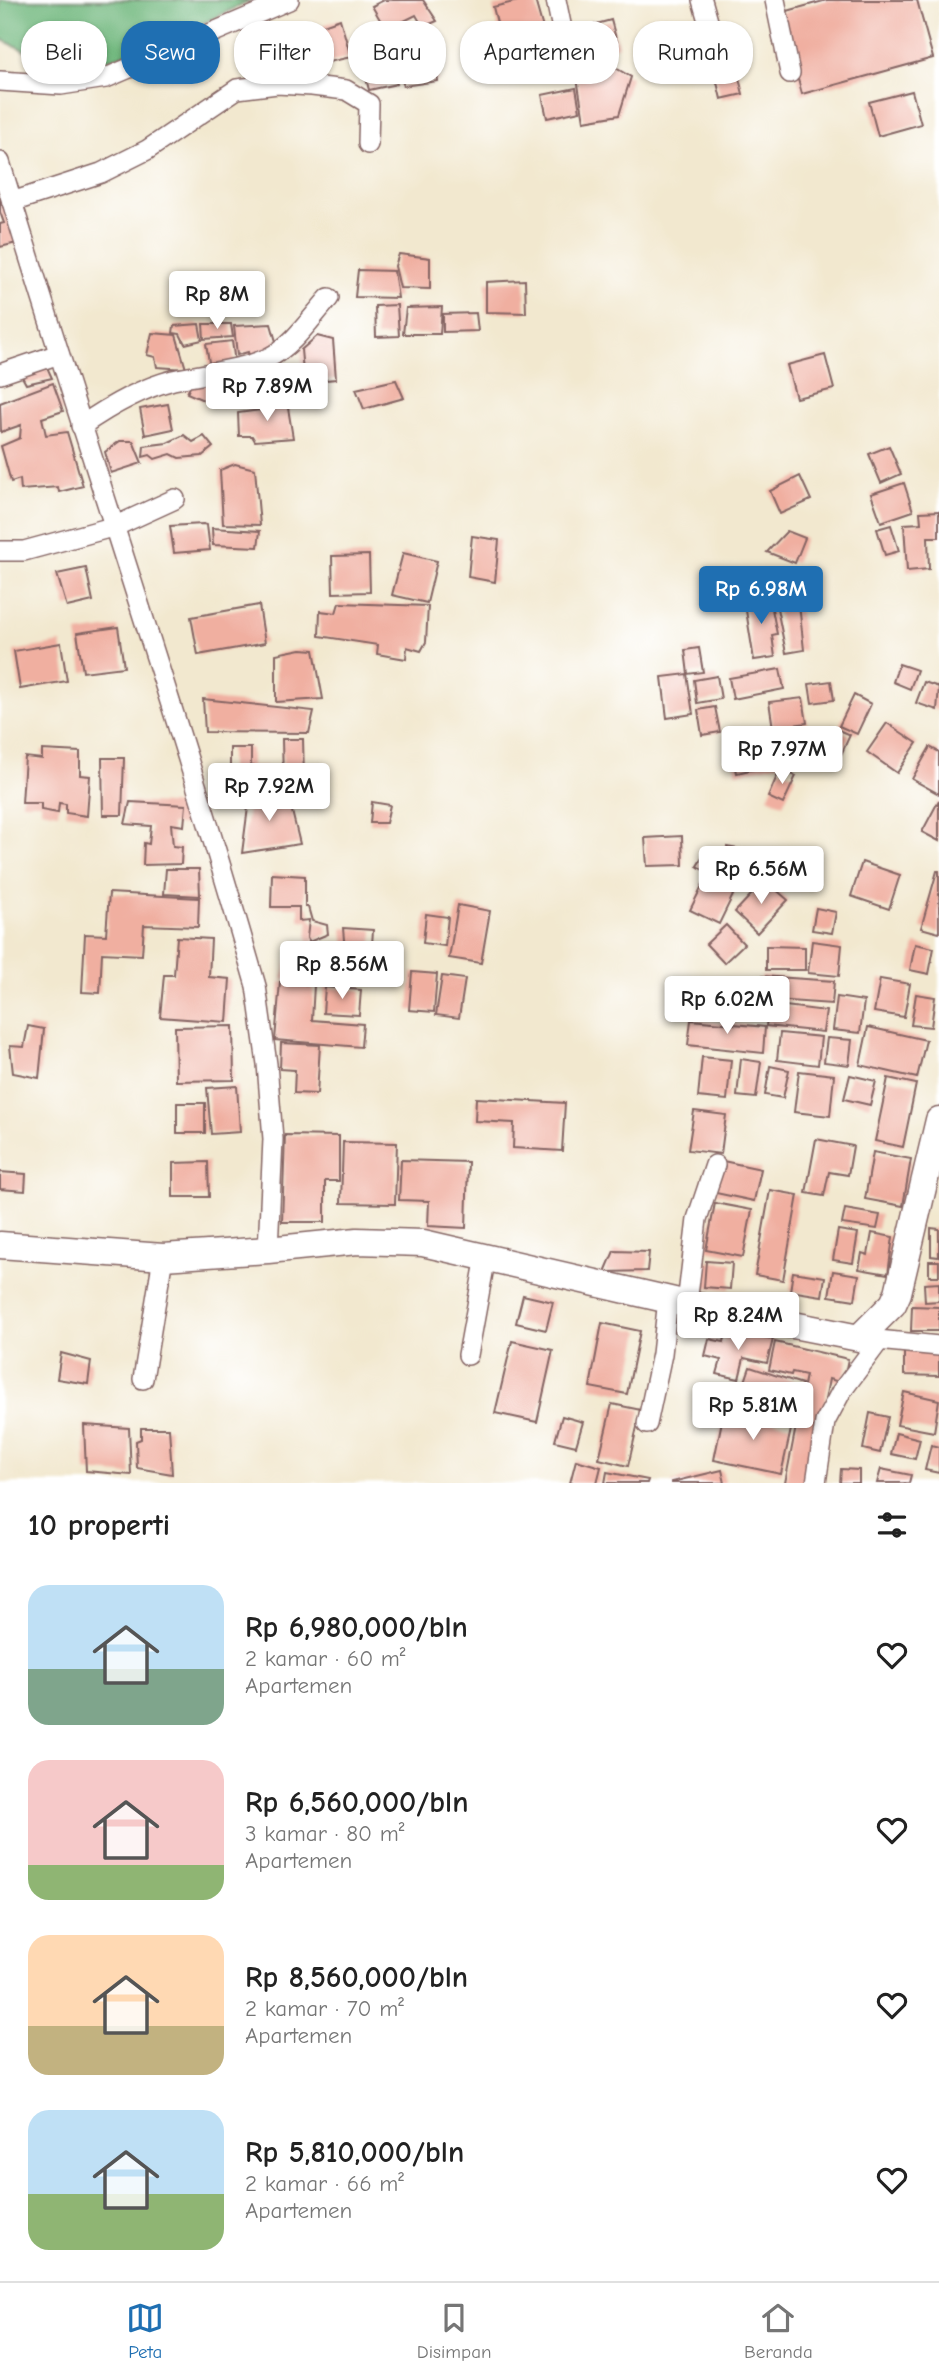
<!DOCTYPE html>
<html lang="id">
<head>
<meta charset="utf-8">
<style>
	:root { --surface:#fff; --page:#f2f2f2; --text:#222; --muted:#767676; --line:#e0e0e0; --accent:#1f6fb2 }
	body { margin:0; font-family:"Comic Neue",sans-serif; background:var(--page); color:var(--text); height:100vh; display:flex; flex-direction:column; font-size:26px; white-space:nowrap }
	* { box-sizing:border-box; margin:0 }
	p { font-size:23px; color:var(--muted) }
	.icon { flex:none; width:38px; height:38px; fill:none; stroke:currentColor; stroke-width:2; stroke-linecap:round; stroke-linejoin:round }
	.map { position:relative; height:1483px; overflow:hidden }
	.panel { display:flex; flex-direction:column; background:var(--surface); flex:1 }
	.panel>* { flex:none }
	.hud { position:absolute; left:21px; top:21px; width:898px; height:63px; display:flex; gap:14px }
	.price { position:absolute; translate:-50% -60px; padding:0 16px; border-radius:7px; background:#fff; color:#222; font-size:23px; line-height:46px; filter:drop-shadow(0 2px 4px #0008) }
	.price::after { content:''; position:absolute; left:50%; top:42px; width:21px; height:16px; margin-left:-10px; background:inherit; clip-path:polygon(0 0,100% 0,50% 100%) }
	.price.current { background:var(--accent); color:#fff }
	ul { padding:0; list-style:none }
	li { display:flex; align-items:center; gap:21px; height:175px; padding:0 28px }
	li span { display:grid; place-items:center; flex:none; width:196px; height:140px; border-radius:21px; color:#555 }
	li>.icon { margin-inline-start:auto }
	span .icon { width:84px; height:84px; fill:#fffc; stroke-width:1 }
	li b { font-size:30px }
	h2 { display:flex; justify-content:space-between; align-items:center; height:84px; padding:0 28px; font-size:30px }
	.pill { padding:0 24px; border-radius:28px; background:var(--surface); box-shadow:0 2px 5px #0004; font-size:24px; line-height:63px }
	.pill.current { background:var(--accent); color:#fff }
	.tabs { display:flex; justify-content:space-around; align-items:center; height:98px; border-top:2px solid var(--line); background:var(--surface); font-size:19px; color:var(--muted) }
	.tabs a { display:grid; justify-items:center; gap:4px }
	.tabs .current { color:var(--accent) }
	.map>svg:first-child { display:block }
	.forest { fill:#6fb77d; stroke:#5c6b54; stroke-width:2 }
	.building { fill:#f0afa0 }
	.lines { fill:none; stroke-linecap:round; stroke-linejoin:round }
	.street-casing { stroke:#856564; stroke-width:22 }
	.secondary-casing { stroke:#856564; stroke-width:29 }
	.street { stroke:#fff; stroke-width:19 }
	.secondary { stroke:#fff; stroke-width:26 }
</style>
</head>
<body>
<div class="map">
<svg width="939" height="1483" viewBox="0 0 939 1483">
	<rect width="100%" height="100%" fill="#fff"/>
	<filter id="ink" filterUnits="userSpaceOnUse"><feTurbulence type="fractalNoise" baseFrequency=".0143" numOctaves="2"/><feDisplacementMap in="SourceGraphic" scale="14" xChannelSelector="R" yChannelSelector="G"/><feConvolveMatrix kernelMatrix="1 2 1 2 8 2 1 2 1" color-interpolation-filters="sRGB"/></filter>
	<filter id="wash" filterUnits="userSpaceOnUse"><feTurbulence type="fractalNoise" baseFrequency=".00686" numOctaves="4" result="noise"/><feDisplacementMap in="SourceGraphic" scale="28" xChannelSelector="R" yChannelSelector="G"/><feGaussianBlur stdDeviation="1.57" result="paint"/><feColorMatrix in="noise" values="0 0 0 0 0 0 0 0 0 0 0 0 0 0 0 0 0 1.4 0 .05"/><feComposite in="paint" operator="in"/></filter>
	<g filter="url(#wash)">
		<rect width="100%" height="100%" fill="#f2e8cf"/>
		<!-- forest -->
		<path class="forest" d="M0,0h252l-91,43 -71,22 -28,2 -62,-28z"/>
		<g id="blocks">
			<!-- building -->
			<g class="building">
				<path d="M384,0h39l14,21 -14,6 -7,-12 -30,15 -14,-24z"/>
				<path d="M522,0h13l9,32 -42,11 -9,-36z"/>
				<path d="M827,0h90l16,58 -131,36 -22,-81z"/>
				<path d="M340,19l11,38 -27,6 -1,-11 -16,2 -6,-21z"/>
				<path d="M611,20l7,26 -44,11 -7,-25z"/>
				<path d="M725,23l18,71 -22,5 -17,-71z"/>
				<path d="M430,29l4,28 -40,4 -5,-25z"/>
				<path d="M541,38l9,24 -29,10 -9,-24z"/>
				<path d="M435,60l3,21 -34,5 -8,-20z"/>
				<path d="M602,60l29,17 -12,38 -35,6 -9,-55z"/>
				<path d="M390,62l7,22 -28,6 -6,-23z"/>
				<path d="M576,88l4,23 -33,7 -5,-23z"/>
				<path d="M912,91l9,33 -43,12 -9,-34z"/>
				<path d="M0,176l17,67 -17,4v-23l4,-1 -4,-11z"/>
				<path d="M399,254l31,4v31l-30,-1 -5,-22z"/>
				<path d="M358,270l36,1 4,27 -43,-1z"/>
				<path d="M525,280l1,33 -40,-1v-30z"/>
				<path d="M397,305l2,31 -23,1 -1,-31z"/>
				<path d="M442,307l-2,27h-37l3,-26z"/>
				<path d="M476,313l2,18 -35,1v-18z"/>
				<path d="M199,324l3,16 -17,4 -5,-10 -7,-1 1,-7z"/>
				<path d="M203,324h28l2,13 -29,2z"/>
				<path d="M271,324l6,21 -27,14 -2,-7 -11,3 -3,-29z"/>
				<path d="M152,333l24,2 10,34 -29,-2 -2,-10 -8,-2z"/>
				<path d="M317,336l16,4 3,39 -32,3 -3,-32z"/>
				<path d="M232,341l3,22 -25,5 -4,-24z"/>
				<path d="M825,355l9,34 -38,9 -9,-33z"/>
				<path d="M46,365l6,13 -26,6 -6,-11z"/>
				<path d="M279,368h15v25l-29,2v-9l13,-2z"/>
				<path d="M225,379l4,5v6l-11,4v7l-17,-2 -14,-6 6,-12z"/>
				<path d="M396,380l8,18 -40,11 -8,-20z"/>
				<path d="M53,383l10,28 -21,7 4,17 21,-3 16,54 -24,6 -1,-5 -37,3 -1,-11 -9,3 -10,-36 19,-8 1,-13 -20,7 -1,-29z"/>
				<path d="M287,402l6,36 -38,3 -3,-5h-13l-1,-23 22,-3 1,-6z"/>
				<path d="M168,404l5,25 -28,6 -5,-26z"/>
				<path d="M184,435l9,7 11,-6 9,11 -11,9 -23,2 -8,-4 -16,5 -5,-4 -7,2 1,-11 23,-3z"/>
				<path d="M120,441h13l9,22 -31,10 -6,-21z"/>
				<path d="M889,446l12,28 -20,9 -12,-29z"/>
				<path d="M235,464l20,5 5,56 -37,-1 -3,-54z"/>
				<path d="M800,476l11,24 -31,14 -10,-23z"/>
				<path d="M904,483l9,28 -32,11 -10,-28z"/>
				<path d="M939,511v26h-11l1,32 -22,2 -3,-47 17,-1 -1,-11z"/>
				<path d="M203,524l4,1 3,25 -36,3 -4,-27z"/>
				<path d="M891,525l8,26 -14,4 -8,-26z"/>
				<path d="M212,528l48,3 -2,16 -45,-2z"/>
				<path d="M787,531l18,7 -10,25 -28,-11z"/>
				<path d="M472,536l27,4 -4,42 -27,-5z"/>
				<path d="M403,553l34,8 -10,42 -35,-8z"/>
				<path d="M369,555l1,37 -37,1 -1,-37z"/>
				<path d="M86,568l7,33 -26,6 -10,-33z"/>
				<path d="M769,594l8,40 -5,1 3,22 -21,3 -10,-62z"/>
				<path d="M798,595l6,55 -18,3 -11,-55z"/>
				<path d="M339,603l89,3 -2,36 -5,9 -14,-4 -1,12 -29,-5 1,-9 -59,-9 1,-25 16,2z"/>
				<path d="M259,605l6,38 -67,12 -7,-38z"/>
				<path d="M118,627l6,40 -41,5 -6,-39z"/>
				<path d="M61,643l6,38 -47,8 -6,-38z"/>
				<path d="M699,648l4,24 -15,2 -3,-24z"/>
				<path d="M301,649l13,1 9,49 -47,3v-48z"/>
				<path d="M899,664l18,6 -7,19 -17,-7z"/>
				<path d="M780,669l4,20 -51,10 -4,-21z"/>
				<path d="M687,674l6,40 -26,4 -5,-41z"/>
				<path d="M717,676l4,23 -24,4 -3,-23z"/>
				<path d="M831,681l3,19 -22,3 -3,-19z"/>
				<path d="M924,682l15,5 -2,23 -21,-7z"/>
				<path d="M854,695l17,9 -14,30 -18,-8z"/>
				<path d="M803,698l4,25 -34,5 -4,-26z"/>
				<path d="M203,699l111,12 -5,22 -104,-1z"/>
				<path d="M715,707l5,25 -18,3 -4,-25z"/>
				<path d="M887,723l30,20 -20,30 -30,-21z"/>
				<path d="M829,726l21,9 -10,22 -21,-9z"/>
				<path d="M779,738l5,24 -47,11 -6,-25z"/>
				<path d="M282,739h21l1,40h-21z"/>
				<path d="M930,747l9,5v42l-27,-15z"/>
				<path d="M230,748h21v18h15l7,23h-43z"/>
				<path d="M42,750l38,2v23l10,1 -3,40 -21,-3v-9l-7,-1 -1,10 -17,-3v-7h-19l3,-46 17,2z"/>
				<path d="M102,758h22l-2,57h-19z"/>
				<path d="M780,769l16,7 -13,28 -15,-7z"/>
				<path d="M250,792l38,3 12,49 -58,9z"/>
				<path d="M939,800v41l-17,-9z"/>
				<path d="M130,802l56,3 -2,21 -13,-2 2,22 9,1 -1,17 -38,1 1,-22 5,1 2,-18 -26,-2z"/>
				<path d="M372,802l18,3 -4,18h-16z"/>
				<path d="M682,836l1,29 -36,1 -2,-28z"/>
				<path d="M727,847l35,6 -4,21 -35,-6z"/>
				<path d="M704,855l11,7 -7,11 -11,-7z"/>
				<path d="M862,862l38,13 -11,34 -38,-13z"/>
				<path d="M166,869h33l1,27 -36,-2z"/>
				<path d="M937,871h2v62l-18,-5z"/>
				<path d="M272,874l33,2v31h3l4,14 15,4 1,9 -19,8 -2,-4 2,-18 -10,1v-14h-28z"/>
				<path d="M707,876l29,13 -17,35 -29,-14z"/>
				<path d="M765,880l23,20 -31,33 -22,-21z"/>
				<path d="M109,893l90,5 -1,29 -54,-2 -2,30 -40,-2 -2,40 -18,-1 3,-58 21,1z"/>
				<path d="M458,905l32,6 -9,52 -32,-5z"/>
				<path d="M816,908l20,4 -4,21 -20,-3z"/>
				<path d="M426,914l22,3 -3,29 -22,-3z"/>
				<path d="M726,925l18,19 -20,19 -18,-19z"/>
				<path d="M343,928l30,2 -2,30 -25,4z"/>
				<path d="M177,937l34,2 -2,38 21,2 -3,43 -67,-5 4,-42h10z"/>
				<path d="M812,941l30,4 -3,31 -31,-3z"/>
				<path d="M915,944l19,4 -5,26 -19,-4z"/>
				<path d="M766,946l39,1v23h-39z"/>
				<path d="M287,963l40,6 -8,14 -37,-4z"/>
				<path d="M412,972l25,2 -3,38 -25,-2z"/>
				<path d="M442,976l23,3 -6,39 -23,-3z"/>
				<path d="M761,976l73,5 -2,23 -72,-5z"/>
				<path d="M880,979l30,5 -6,33 -30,-5z"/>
				<path d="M280,982l34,3 -2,35 51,4 -2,23 -86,-7z"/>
				<path d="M325,987l36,3 -2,25 -36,-2z"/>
				<path d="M916,994l19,3 -4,30 -20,-2z"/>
				<path d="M837,997l27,4 -4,32 -27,-3z"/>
				<path d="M769,1004l57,7 -3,21 -57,-6z"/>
				<path d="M691,1020l74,7 -2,26 -75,-8z"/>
				<path d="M28,1026l16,3 -5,49 -26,-5 -3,-27 14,1z"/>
				<path d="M233,1026l1,54 -58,1 -1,-54z"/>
				<path d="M868,1027l58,13 -9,38 -57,-13z"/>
				<path d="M780,1033l41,4 -3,28 -41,-5z"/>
				<path d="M827,1038l25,2 -3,25 -25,-3z"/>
				<path d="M281,1043l39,2 -3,49 -23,-1 1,-23 -15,-1z"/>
				<path d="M702,1057l29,3 -4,40 -29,-3z"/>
				<path d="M741,1059l20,3 -5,36 -19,-2z"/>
				<path d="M770,1066l19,4 -6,28 -18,-3z"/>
				<path d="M799,1071l35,4 -4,41 -36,-4z"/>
				<path d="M850,1075l26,6 -6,24 -26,-6z"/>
				<path d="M888,1078l28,6 -13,63 -28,-6z"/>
				<path d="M237,1086l3,46 -29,2 -4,-46z"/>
				<path d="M476,1098l89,5 -3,48 -49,-3 1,-25 -39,-2z"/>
				<rect x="177" y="1103" width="28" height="30"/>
				<path d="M694,1111l32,4 -5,39 -33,-4z"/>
				<path d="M285,1135l54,1v45h-14v41h-43z"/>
				<path d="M816,1139l37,7 -5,29 -19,-3 -5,24 -18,-3z"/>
				<path d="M343,1142l54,1 -2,61 -54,-1z"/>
				<path d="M873,1152l38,7 -8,47 -38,-7z"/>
				<path d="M401,1160l67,2 -2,66 -38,-2 1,-25 -30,-1z"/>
				<path d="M723,1161l38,8 -7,32 -38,-8z"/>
				<path d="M208,1162l1,35h-36v-34z"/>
				<path d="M0,1172l26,2 -1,17 -25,-2z"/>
				<path d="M770,1190l28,5 -15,85 -28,-5z"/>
				<path d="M715,1203l37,7 -9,47 -37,-7z"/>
				<path d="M845,1209l35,6 -3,14 -35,-5z"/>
				<path d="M931,1228l8,1v28l-8,-1z"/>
				<path d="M838,1230l20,3 -5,30 -20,-3z"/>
				<path d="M872,1233l21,4 -5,37 -29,-5 3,-16 6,2z"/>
				<path d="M614,1251l35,1 -2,19 -42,1z"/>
				<path d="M706,1261l26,2 -2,26 -26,-2z"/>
				<rect x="929" y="1261" width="10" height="15"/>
				<path d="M833,1271l26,4 -4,25 -26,-4z"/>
				<path d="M793,1272l32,5 -3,19 -32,-5z"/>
				<path d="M939,1283v18l-14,1 -1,-18z"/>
				<path d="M523,1295l30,7 -7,28 -30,-7z"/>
				<path d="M912,1306l27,1v24h-28z"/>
				<path d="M602,1323l38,8 -13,63 -37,-7z"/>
				<path d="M727,1329l46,10 -6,24 -23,-5 -5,21 -22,-5 4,-14 -16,-4 4,-17 15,3z"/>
				<path d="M512,1341l41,9 -16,72 -42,-9z"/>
				<path d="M775,1342l73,17 -5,24 -14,-4 -20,104h-24l21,-108 -14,-3 -1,3 -22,-5z"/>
				<path d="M904,1350h35v26l-35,-1z"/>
				<path d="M61,1353l30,8 -3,23 -31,-5z"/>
				<path d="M750,1367l52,17 -12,35 -52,-17z"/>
				<path d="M904,1392l35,8 -5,32 -37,-7z"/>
				<path d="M612,1404l29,6 -13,56 -29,-7z"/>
				<path d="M724,1411l68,14 -11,49 -67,-14z"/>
				<path d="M870,1413l18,4 -8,36 -17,-4z"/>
				<path d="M562,1416l21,6 -7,24 -21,-5z"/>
				<path d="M84,1425l45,3 2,47 -45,-4z"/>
				<path d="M141,1428h28l3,46 -35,-6 -1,-27 5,-2z"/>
				<path d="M896,1433l24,6 -5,20 -24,-5z"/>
				<path d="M931,1445l8,2v26l-14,-3z"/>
				<path d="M576,1460l25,7 -4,16h-27z"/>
				<path d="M841,1469l18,1v13h-19z"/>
				<path d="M881,1469l30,6 -2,8h-32z"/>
				<path d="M722,1470l3,13h-53v-1z"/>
				<path d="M607,1472l41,8 -1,3h-42z"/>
			</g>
		</g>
	</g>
	<g filter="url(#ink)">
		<use href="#blocks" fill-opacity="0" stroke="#856564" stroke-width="2"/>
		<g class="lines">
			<!-- street casing -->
			<g class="street-casing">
				<g id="street">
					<path d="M556,0l12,58"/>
					<path d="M702,0l6,21"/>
					<path d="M775,0l15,73"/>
					<path d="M0,81l61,4 45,-7 183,-78"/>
					<path d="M0,162c83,276 177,548 256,824l11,78 6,75 -5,111"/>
					<path d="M12,202l89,-29 46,-23 90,-61 40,-5 35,2 34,4 23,14 -1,40"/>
					<path d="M0,374l59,-20"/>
					<path d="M81,426c26,-18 61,-38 92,-46 31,-7 65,-9 95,-22 25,-12 43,-40 61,-60"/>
					<path d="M0,551h24l92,-25 59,-27"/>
					<path d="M687,1304l10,-85 18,-54"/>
					<path d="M867,1339l72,7"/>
					<path d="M468,1355l18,-99"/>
					<path d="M143,1379l20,-122"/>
					<path d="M647,1424l15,-70 6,-55"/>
					<path d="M816,1483l9,-61 16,-30 38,-51"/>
				</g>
			</g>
			<!-- secondary casing -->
			<g class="secondary-casing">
				<path id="secondary" d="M0,1245l163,12 105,-7 89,-9 66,2 264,61 172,34 34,-34 5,-11 41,-173"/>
			</g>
			<!-- street -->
			<use href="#street" class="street"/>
			<!-- secondary -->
			<use href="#secondary" class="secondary"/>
		</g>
	</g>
</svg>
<b class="price" style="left:217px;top:331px">Rp 8M</b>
<b class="price" style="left:267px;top:423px">Rp 7.89M</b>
<b class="price current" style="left:761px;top:626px">Rp 6.98M</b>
<b class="price" style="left:782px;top:786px">Rp 7.97M</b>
<b class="price" style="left:269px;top:823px">Rp 7.92M</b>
<b class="price" style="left:761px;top:906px">Rp 6.56M</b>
<b class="price" style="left:342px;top:1001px">Rp 8.56M</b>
<b class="price" style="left:727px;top:1036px">Rp 6.02M</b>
<b class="price" style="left:738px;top:1352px">Rp 8.24M</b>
<b class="price" style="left:753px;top:1442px">Rp 5.81M</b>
<div class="hud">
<a class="pill">Beli</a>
<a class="pill current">Sewa</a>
<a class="pill">Filter</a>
<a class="pill">Baru</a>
<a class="pill">Apartemen</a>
<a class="pill">Rumah</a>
</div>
</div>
<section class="panel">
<h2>10 properti<svg class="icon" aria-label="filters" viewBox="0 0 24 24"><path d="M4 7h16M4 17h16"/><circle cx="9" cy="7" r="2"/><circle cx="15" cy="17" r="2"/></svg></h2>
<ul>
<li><span style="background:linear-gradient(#bfe0f5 60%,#7fa58c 0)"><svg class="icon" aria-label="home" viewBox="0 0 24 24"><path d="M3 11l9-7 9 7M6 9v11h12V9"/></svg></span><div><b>Rp 6,980,000/bln</b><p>2 kamar · 60 m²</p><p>Apartemen</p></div><svg class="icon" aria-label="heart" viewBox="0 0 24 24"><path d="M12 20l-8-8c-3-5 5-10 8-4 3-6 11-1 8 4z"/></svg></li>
<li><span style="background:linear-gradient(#f6c9c9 75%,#8fb573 0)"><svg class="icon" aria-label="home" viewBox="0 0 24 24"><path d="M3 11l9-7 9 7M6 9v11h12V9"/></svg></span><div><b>Rp 6,560,000/bln</b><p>3 kamar · 80 m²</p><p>Apartemen</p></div><svg class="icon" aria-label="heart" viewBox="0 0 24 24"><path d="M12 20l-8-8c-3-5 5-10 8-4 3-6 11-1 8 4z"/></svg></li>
<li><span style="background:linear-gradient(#ffd9b3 65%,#c2b280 0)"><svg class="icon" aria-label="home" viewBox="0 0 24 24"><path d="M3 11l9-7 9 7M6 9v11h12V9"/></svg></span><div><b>Rp 8,560,000/bln</b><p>2 kamar · 70 m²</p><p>Apartemen</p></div><svg class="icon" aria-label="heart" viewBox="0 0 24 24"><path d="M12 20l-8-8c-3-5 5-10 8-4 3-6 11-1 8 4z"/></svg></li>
<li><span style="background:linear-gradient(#bfe0f5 60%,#8fb573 0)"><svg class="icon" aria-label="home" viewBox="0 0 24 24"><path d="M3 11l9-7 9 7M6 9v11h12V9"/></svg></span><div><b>Rp 5,810,000/bln</b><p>2 kamar · 66 m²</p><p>Apartemen</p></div><svg class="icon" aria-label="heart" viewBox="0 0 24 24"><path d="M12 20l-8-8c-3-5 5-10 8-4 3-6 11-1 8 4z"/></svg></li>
</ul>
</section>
<nav class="tabs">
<a class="current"><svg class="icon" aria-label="map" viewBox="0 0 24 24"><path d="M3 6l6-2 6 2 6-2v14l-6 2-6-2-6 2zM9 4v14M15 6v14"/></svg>Peta</a>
<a><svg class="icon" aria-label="saved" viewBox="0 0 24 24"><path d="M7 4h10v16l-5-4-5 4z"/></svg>Disimpan</a>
<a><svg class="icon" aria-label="home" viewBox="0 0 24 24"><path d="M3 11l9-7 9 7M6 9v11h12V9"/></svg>Beranda</a>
</nav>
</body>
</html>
